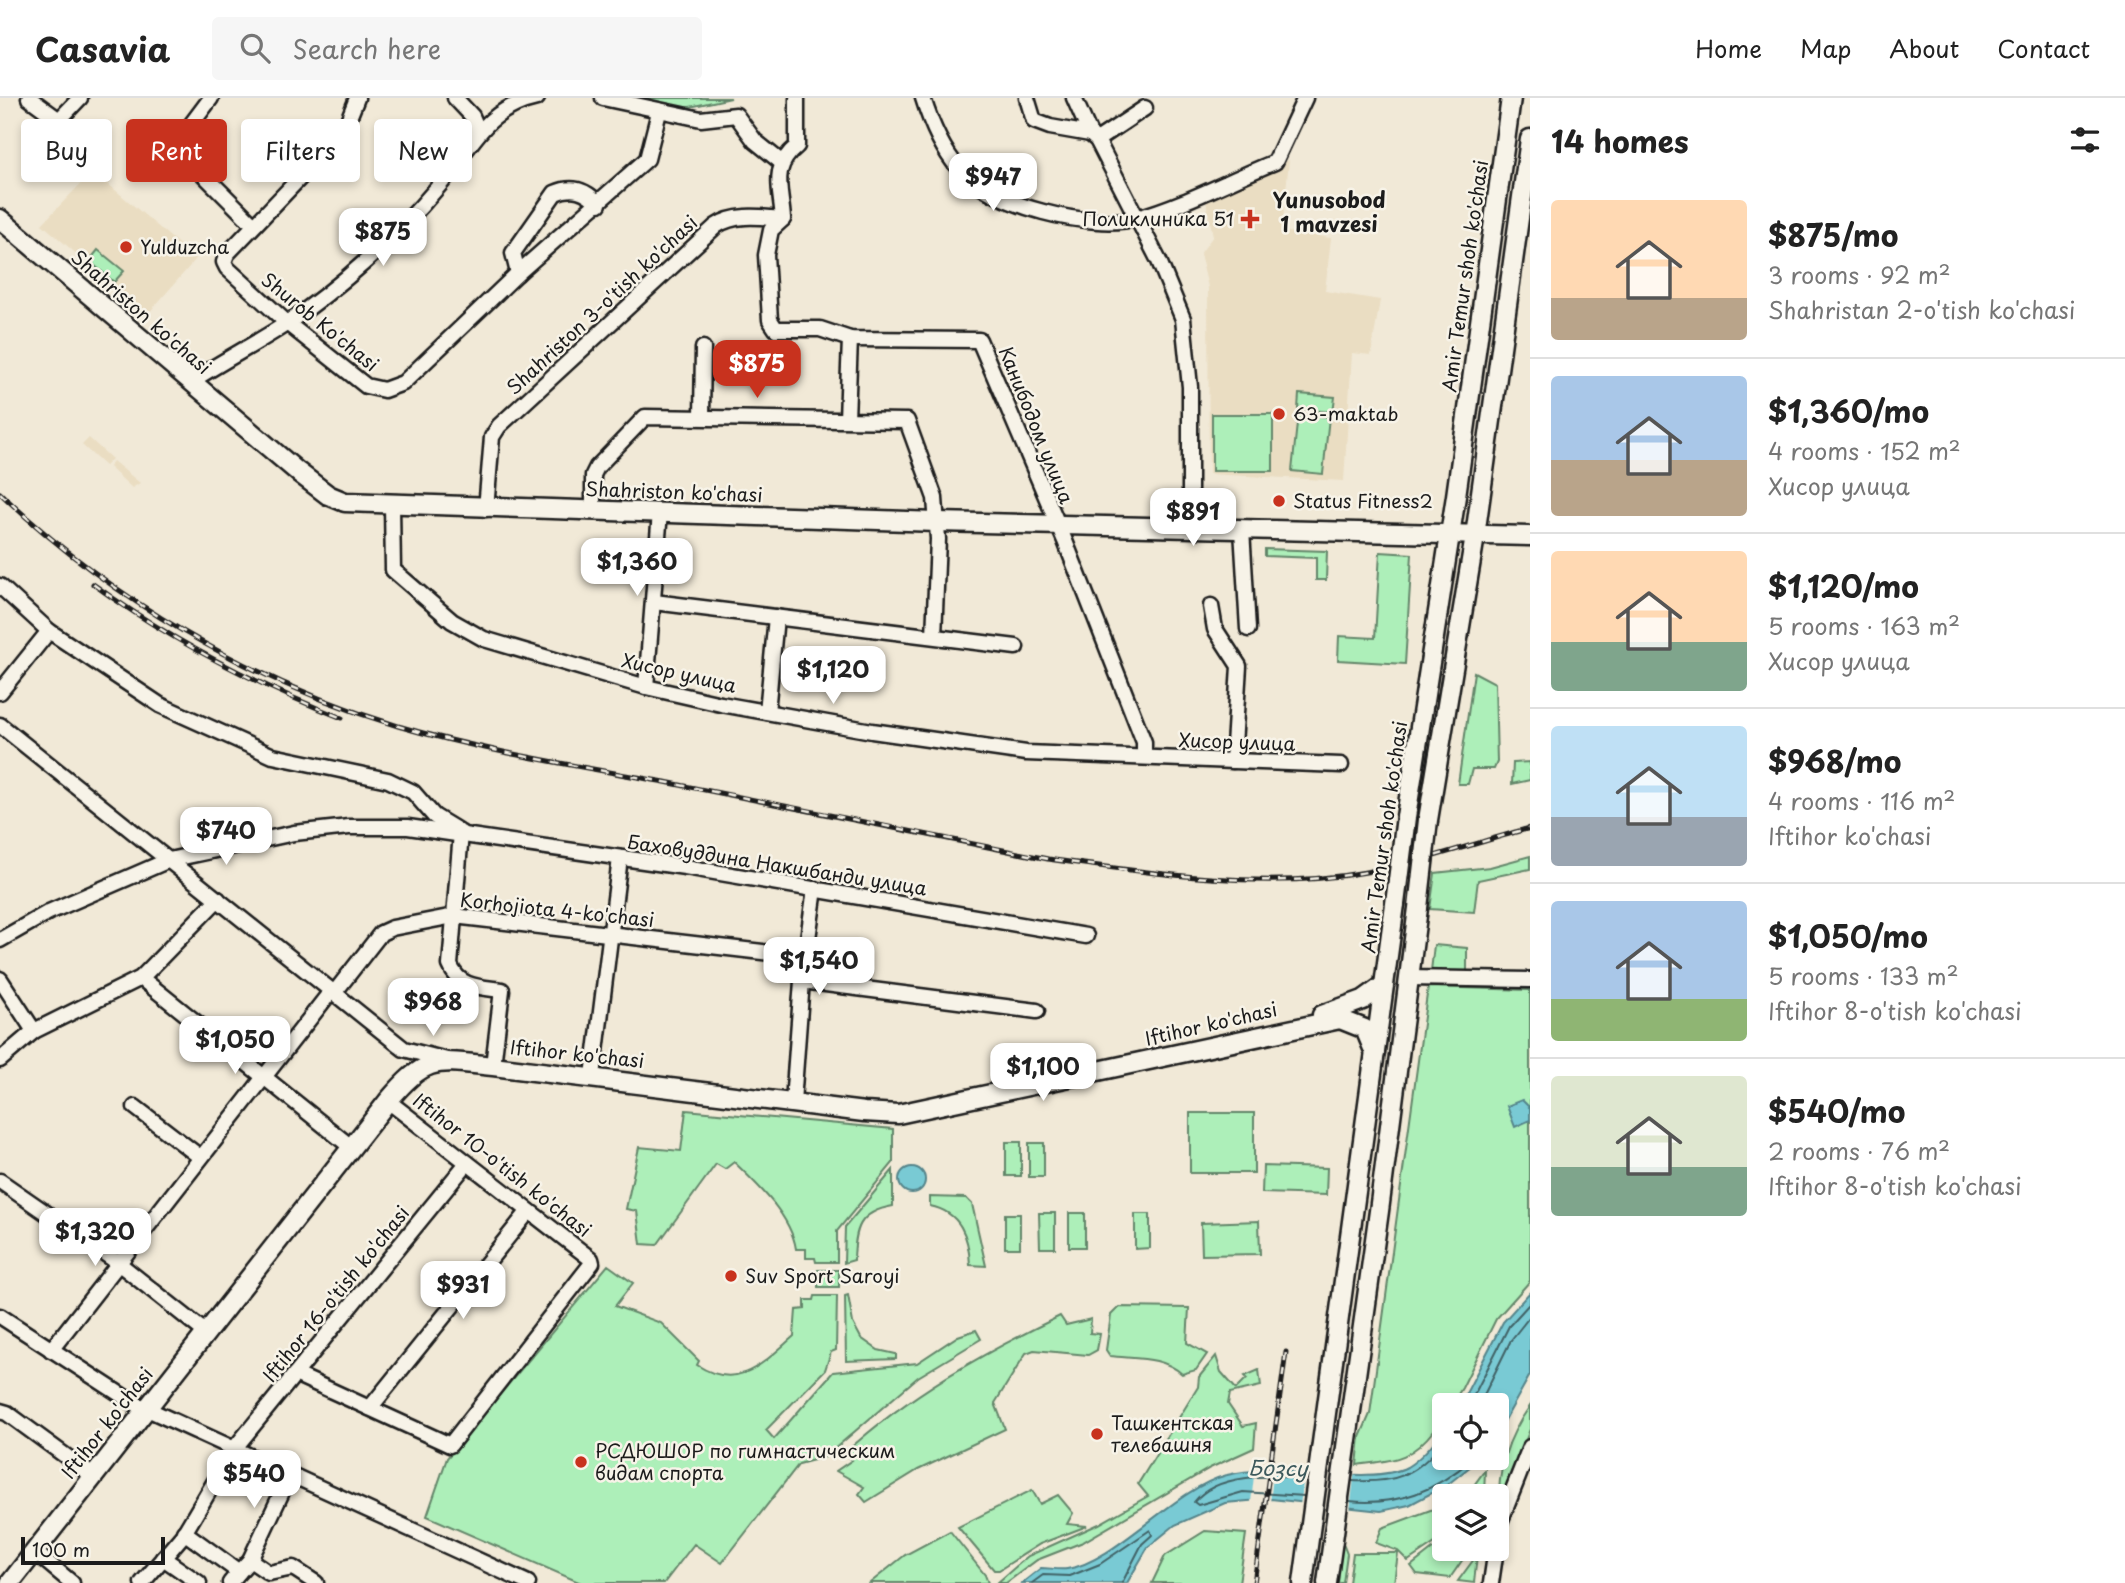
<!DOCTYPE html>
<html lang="en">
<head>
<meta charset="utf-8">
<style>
	:root { --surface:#fff; --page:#f6f6f6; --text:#222; --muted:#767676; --line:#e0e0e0; --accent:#c8321e }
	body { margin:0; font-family:"Playpen Sans",sans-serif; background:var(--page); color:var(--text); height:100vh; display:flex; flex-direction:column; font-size:26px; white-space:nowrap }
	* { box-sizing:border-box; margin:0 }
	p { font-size:23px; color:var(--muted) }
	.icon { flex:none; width:38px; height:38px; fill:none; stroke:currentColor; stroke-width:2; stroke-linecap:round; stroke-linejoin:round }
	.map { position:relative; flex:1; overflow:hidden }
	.side { display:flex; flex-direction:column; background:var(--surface); width:595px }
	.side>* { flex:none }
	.hud { position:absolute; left:21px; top:21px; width:665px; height:63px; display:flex; gap:14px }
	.tools { position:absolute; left:1432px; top:1295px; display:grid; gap:14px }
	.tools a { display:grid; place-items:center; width:77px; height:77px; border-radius:7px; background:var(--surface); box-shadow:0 4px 10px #0003; font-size:35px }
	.scale { position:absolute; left:21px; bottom:18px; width:144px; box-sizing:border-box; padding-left:7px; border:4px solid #1c1c1c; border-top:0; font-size:19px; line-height:24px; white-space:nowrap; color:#1c1c1c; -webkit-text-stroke:5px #f7f3e8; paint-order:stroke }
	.price { position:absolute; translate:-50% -60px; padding:0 16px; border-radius:14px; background:#fff; color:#222; font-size:23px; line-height:46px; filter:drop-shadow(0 2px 4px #0008) }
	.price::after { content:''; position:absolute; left:50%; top:42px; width:21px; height:16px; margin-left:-10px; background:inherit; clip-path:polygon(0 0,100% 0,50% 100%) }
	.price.on { background:var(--accent); color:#fff }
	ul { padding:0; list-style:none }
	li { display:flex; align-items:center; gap:21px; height:175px; padding:0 21px }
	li+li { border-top:2px solid var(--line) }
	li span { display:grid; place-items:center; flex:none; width:196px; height:140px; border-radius:7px; color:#555 }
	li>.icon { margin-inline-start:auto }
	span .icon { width:84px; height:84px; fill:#fffc; stroke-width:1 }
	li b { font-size:30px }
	h2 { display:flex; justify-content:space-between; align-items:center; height:84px; padding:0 21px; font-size:30px }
	.chip { padding:0 24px; border-radius:7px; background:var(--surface); box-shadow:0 4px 10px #0003; font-size:24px; line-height:63px }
	.chip.on { background:var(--accent); color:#fff }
	header { display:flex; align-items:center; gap:42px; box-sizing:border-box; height:98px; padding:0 35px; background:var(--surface); border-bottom:2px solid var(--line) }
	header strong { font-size:33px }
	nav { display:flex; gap:38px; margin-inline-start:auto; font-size:24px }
	.search { width:490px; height:63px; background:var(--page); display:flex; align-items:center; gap:18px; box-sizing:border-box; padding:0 24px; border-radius:7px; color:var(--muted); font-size:26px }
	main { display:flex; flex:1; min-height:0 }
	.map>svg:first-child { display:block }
	.built { fill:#eaddc2 }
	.green { fill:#adefb9; stroke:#64866a; stroke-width:2 }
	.water { fill:#79cad4; stroke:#54848a; stroke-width:2 }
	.pier { fill:#f1e9d7 }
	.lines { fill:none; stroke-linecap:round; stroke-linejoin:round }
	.shore { stroke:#416266; stroke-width:2 }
	.minor-casing { stroke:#1c1c1c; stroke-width:19 }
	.major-casing { stroke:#1c1c1c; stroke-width:23 }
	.minor { stroke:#f7f3e8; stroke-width:14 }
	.major { stroke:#f7f3e8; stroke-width:18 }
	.rail-casing { stroke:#1c1c1c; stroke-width:5 }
	.rail { stroke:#f7f3e8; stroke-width:2.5; stroke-dasharray:8; stroke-linecap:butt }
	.major-bridge-casing { stroke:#1c1c1c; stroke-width:23; stroke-linecap:butt }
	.major-bridge { stroke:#f7f3e8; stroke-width:18 }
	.poi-dot { fill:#c8321e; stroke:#f7f3e8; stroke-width:2.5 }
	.labels { text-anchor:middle; stroke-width:5; stroke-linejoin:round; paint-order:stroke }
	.poi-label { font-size:19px; fill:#1c1c1c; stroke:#f7f3e8; text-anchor:start }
	.street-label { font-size:19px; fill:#1c1c1c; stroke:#f7f3e8 }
	.neighbourhood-label { font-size:21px; font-weight:bold; fill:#1c1c1c; stroke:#f7f3e8 }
	.water-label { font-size:21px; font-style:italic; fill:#3d595c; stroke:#f7f3e8 }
</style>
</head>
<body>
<header>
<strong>Casavia</strong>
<div class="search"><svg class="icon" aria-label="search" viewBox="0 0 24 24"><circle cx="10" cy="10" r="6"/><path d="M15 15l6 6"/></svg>Search here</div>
<nav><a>Home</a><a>Map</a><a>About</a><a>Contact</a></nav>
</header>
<main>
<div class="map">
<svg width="1530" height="1485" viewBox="0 0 1530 1485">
	<rect width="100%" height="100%" fill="#f1e9d7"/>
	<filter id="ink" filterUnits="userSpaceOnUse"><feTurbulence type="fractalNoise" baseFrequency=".0143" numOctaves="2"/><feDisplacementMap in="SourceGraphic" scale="14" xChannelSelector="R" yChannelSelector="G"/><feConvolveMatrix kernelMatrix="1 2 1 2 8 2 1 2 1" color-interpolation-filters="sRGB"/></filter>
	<g filter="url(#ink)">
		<!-- built -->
		<g class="built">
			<path d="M1289,62l-7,71 49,7 -6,53 55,9 -9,55 -19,-2 -8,128 -135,-7 -1,-187 -8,-33 13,-18 -8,-40z"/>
			<path d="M93,73l103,88 -49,56 -105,-91z"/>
			<path d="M89,340l23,21 -7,7 -23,-21z"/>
			<path d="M113,363l27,22 -8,5 -23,-21z"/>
		</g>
		<!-- green -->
		<g class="green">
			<path d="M632,0h99l-55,12z"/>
			<path d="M98,152l26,21 -10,11 -25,-21z"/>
			<path d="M1299,296l36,3 -2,15 -35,-3z"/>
			<rect x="1212" y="316" width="61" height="57"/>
			<path d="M1298,316l31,3 -6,57 -31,-3z"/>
			<path d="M1265,451l62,2 -1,29h-10v-22l-51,-2z"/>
			<path d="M1380,454l32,2 -7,110 -67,-4 1,-24 36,2z"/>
			<path d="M1474,574l21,11 2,79 -3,7h-22l-4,15h-10z"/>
			<path d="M1530,664v18l-18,4 1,-21z"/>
			<path d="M1530,758v13l-52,11 -4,32 -44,-3 5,-36 55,-6z"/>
			<path d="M1434,847l33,3v24l-36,-1z"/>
			<path d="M1428,889l102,3v291l-34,38 -34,69 -11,17h-7c0,12 -3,16 -10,25 -24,31 -41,30 -77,35l3,-28 10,-23z"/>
			<path d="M686,1012l207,19v34l-56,68v31h-21l-1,-4h-9v-9h-10c-5,-33 -38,-64 -62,-87l-9,7 -9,-5 -59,81 -16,-1 -4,-33 -11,-2 13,-62 42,4z"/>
			<rect x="1190" y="1015" width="64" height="60"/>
			<rect x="1006" y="1044" width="15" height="34"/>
			<rect x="1029" y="1045" width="15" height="34"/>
			<path d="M1263,1068l64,2 -1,27 -64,-2z"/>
			<path d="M893,1072v36c-35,6 -38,23 -39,54l-10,3 1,-36z"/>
			<path d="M930,1099l36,1 6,6 14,62 -16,-1c-1,-29 -10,-53 -40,-59z"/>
			<path d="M1039,1115h16v35h-15z"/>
			<rect x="1069" y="1115" width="16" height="34"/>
			<rect x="1005" y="1116" width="15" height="34"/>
			<path d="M1135,1116h15v34l-15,1z"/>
			<path d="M1259,1123l1,33 -58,1 -1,-32z"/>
			<path d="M608,1167l25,18 -18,23 46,17 38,38 -2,4c41,27 66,-2 97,-29l2,-26 9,-1v-9h9l1,-4h22l-1,54 -5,2 -6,18 -59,60 8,9 59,-67 84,-9 41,-27 18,-6 5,9 -63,38 -93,80 -26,7 -77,99 -28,-19 -30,39h-83l-154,-67 20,-58z"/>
			<rect x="818" y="1172" width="21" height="17"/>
			<path d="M848,1197l5,28 8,15 17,12 18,4v5l-50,2 -1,-65z"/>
			<path d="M1119,1209l70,1 -2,35 20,11 -11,16 -14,4c-19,-18 -47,-15 -72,-18l-4,-6 5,-35z"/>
			<path d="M1060,1218l6,9 25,-6 -1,14 10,1 -3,16 -9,5 -54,-5 -8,3 -31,50 10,26 -87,41 -52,32 -7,-8 5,-7 -28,-16 16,-11 -7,-7c63,-58 138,-100 215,-137z"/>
			<path d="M1216,1258l5,16 15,17 11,-11 -2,-2 14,-6 2,16 -31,7 -2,11 15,22 13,-3 -2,25 -44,20 -127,74 -46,18 -31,23h-9l31,-27 71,-32 49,-28 -10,-12 60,-97 1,-10z"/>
			<path d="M1530,1308v23l-31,81c-2,-40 8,-72 31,-104z"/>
			<path d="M1485,1372l-1,26h-24l14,-11z"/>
			<path d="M1032,1392l8,14 18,-9 15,18 -6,11 20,2 -47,18 -41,26h-5l-36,-43z"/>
			<path d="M1444,1407v32l-36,24 -10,-10 -22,-8 6,-15z"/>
			<path d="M950,1433l35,44 3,8h-118l35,-28z"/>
			<path d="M1205,1433l41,3 -7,49h-87l13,-27z"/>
			<path d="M1342,1443l5,13 -4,29h-5z"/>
			<path d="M1443,1443l1,8h26l-20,29 -33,-4 -6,-8z"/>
			<path d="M1353,1455h45l-4,30h-45z"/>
			<path d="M1477,1457l-3,28 -16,-2z"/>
		</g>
		<!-- water -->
		<g class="water">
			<path d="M1522,1002l8,8v12l-15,7 -8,-21z"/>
			<circle cx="912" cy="1082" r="13"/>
			<path d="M1530,1194v83l-34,61v-31h-36l43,-83z"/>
			<path d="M1444,1331v29h37l-34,27 -38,20 -28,6 -110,-12 -46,4 -50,22 -27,22 -21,36h-105l19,-15c8,0 18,2 26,1 47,-6 108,-81 160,-94 49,-14 143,12 180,-8 15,-9 27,-24 37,-38z"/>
		</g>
		<!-- pier -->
		<g class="pier">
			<path d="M1255,1369h19l-4,36 -19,-1z"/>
			<path d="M1305,1369l50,3 -5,41 -50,-5z"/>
		</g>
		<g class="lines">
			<!-- shore -->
			<g class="shore">
				<path d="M1469,1307l40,-79 21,-23"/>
				<path d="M1479,1307l32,-65 19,-24"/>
				<path d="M1352,1383c44,2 64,-5 92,-40"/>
				<path d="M1304,1398l-61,-4 -45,13 -4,-3c24,-30 78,-26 113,-24"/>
				<path d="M1349,1403c49,5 87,-10 124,-43"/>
				<path d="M1032,1485l11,-8 27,1 30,-12 50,-34 2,5 -10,9 -20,39"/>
			</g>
			<!-- minor casing -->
			<g class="minor-casing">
				<g id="minor">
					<path d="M29,0l30,22 21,-22"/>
					<path d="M211,0l-36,48 79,79"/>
					<path d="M357,0l-14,35 -116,121 -3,8 3,6 60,55 79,63 18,4 19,-7 115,-110 129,-114 12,-47"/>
					<path d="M455,0l17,18 6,14"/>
					<path d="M603,0l98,21 35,-4 19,26 26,21"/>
					<path d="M923,0c8,26 18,50 36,71 31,36 133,62 178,49 47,-13 93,-38 138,-56l30,-64"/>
					<path d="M1027,0l7,23 16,6 40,7"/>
					<path d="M1074,0l16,36 7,6 62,121 24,58 7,68v142"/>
					<path d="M1097,42l48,-32"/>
					<path d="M783,121c-2,-31 -13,-51 14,-73v-48"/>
					<path d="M518,175l-5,-20 42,-60c18,-8 31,-3 44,11"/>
					<path d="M190,284c31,-20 65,-38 96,-58 54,-37 109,-86 151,-136 34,-38 44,-78 100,-90"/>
					<path d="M702,319l1,-69"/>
					<path d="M847,321l3,-80"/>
					<path d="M392,407l1,65 59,51 32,18 162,48 75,17 151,27 154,22 315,12"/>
					<path d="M486,411l6,-72 7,-11 217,-200c19,-13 45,-9 67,-7l-12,11 -5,25 4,65 6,9h44l30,10 129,1 86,201 79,201v15"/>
					<path d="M593,413v-36l4,-8 48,-50 262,4 28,77 3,41 -4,97"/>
					<path d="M1242,432l6,99"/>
					<path d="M0,488l49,45 111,74 113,51 115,24 25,12 21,24 23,14"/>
					<path d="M654,504l362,45"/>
					<path d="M1211,508l4,23 24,37 -6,95"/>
					<path d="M646,589l14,-175"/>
					<path d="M0,594l49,-61"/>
					<path d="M767,614l9,-95"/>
					<path d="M0,627l404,324 43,11"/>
					<path d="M461,735l-11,132c9,23 30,22 52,25l-9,76"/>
					<path d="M0,842l49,-28 120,-52 125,-27 55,-6h59l277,40 401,69"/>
					<path d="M141,880l210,169"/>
					<path d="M1408,880l122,2"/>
					<path d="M0,881l34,52"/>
					<path d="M802,883l235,30"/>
					<path d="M335,894l46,-59 11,-5 62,-12 351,41"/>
					<path d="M0,962l34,-29 107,-53 77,-79"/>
					<path d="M593,978l27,-218"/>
					<path d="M793,1004l9,-121 13,-92"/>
					<path d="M135,1009l65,50"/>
					<path d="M0,1083l117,81 88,70"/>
					<path d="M0,1218l132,86 396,181"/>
					<path d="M51,1252l281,-360"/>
					<path d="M295,1276l155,71 142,-182 -1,-4 -203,-158"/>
					<path d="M370,1310l158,-196"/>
					<path d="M0,1313l7,2 86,63"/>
					<path d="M184,1434l55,40 -9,11"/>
					<path d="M1496,1445l3,-18 31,-78"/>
					<path d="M35,1454l37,31"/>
					<path d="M163,1460l36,25"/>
					<path d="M250,1462l40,-85"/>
					<path d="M239,1474l11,-12 19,13 24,-5 23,15"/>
					<path d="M142,1485l41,-48 51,-86 233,-286"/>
					<path d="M1491,1485l5,-34"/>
				</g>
			</g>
			<!-- major casing -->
			<g class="major-casing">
				<g id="major">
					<path d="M0,121l298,253 30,23 17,7 592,20 593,14"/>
					<path d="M1406,719l50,-321 55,-398"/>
					<path d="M1428,722l47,-284 55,-397"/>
					<path d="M1322,917l41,-15 21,-15"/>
					<path d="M10,1485l378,-482c39,-46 48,-41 105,-35l371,46 34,2 442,-95 25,10 10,24"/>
					<path d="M1303,1485l92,-679"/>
					<path d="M1327,1485l52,-372 39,-303"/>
				</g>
			</g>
			<!-- minor -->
			<use href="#minor" class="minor"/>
			<!-- major -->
			<use href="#major" class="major"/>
			<!-- rail casing -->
			<g class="rail-casing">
				<g id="rail">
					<path d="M0,395c111,106 250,188 398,233 88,26 181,40 272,57 126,25 252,50 378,76 100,14 218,32 318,13 56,-10 109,-29 164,-44"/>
					<path d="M93,486c77,56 160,99 249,134"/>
					<path d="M1254,1485l32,-231"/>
				</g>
			</g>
			<!-- rail -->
			<use href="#rail" class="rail"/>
			<!-- major-bridge casing -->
			<g class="major-bridge-casing">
				<g id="major-bridge">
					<path d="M1395,806l11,-87"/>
					<path d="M1418,810l10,-88"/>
				</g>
			</g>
			<!-- major-bridge -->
			<use href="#major-bridge" class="major-bridge"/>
		</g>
	</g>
	<!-- markers -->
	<g class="poi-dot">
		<path d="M1246.5 110.5h7v7h7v7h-7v7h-7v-7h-7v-7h7z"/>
		<circle cx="126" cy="149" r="7"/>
		<circle cx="1279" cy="316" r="7"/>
		<circle cx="1279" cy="403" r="7"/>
		<circle cx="731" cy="1178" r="7"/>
		<circle cx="1097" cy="1336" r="7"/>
		<circle cx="581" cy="1364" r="7"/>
	</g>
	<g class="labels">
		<!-- poi labels -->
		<g class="poi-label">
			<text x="1234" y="128" text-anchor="end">Поликлиника 51</text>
			<text x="140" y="156">Yulduzcha</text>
			<text x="1293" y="323">63-maktab</text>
			<text x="1293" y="410">Status Fitness2</text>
			<text x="745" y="1185">Suv Sport Saroyi</text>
			<text x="1111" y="1332">Ташкентская<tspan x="1111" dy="22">телебашня</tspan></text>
			<text x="595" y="1360">РСДЮШОР по гимнастическим<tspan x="595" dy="22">видам спорта</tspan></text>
		</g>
		<!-- street labels -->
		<g class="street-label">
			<text transform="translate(1465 178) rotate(-82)" y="7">Amir Temur shoh ko'chasi</text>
			<text transform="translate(602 207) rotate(-43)" y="7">Shahriston 3-o'tish ko'chasi</text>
			<text transform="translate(141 214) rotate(41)" y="7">Shahriston ko'chasi</text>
			<text transform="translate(320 224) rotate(39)" y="7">Shurob Ko'chasi</text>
			<text transform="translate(1036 327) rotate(68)" y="7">Канибодом улица</text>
			<text transform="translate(674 394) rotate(2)" y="7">Shahriston ko'chasi</text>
			<text transform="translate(679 575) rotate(13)" y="7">Хисор улица</text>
			<text transform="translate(1237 644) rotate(2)" y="7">Хисор улица</text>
			<text transform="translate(1384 739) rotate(-82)" y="7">Amir Temur shoh ko'chasi</text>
			<text transform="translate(777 767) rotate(9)" y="7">Баховуддина Накшбанди улица</text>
			<text transform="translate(557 812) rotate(6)" y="7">Korhojiota 4-ko'chasi</text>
			<text transform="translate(1211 926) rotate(-13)" y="7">Iftihor ko'chasi</text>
			<text transform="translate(577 956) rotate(6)" y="7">Iftihor ko'chasi</text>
			<text transform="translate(502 1067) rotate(38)" y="7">Iftihor 10-o'tish ko'chasi</text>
			<text transform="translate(336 1196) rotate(-51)" y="7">Iftihor 16-o'tish ko'chasi</text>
			<text transform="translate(107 1325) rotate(-52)" y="7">Iftihor ko'chasi</text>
		</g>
		<!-- neighbourhood labels -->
		<g class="neighbourhood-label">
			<text x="1329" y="110">Yunusobod<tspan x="1329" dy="24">1 mavzesi</tspan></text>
		</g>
		<!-- water labels -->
		<g class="water-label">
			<text transform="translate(1278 1371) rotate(1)" y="7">Бозсу</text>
		</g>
	</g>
</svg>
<div class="tools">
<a><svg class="icon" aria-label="locate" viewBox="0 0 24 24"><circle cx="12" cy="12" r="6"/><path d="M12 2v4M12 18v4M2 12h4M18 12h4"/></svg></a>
<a><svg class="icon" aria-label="layers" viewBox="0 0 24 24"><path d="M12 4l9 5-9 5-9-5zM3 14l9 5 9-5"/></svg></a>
</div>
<div class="scale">100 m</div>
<b class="price" style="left:993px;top:115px">$947</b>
<b class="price" style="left:383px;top:170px">$875</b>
<b class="price on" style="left:757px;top:302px">$875</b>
<b class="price" style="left:1193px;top:450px">$891</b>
<b class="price" style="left:637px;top:500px">$1,360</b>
<b class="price" style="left:833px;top:608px">$1,120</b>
<b class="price" style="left:226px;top:769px">$740</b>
<b class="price" style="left:819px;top:899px">$1,540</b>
<b class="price" style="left:433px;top:940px">$968</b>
<b class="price" style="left:235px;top:978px">$1,050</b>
<b class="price" style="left:1043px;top:1005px">$1,100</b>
<b class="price" style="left:95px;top:1170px">$1,320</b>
<b class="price" style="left:463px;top:1223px">$931</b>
<b class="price" style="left:254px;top:1412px">$540</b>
<div class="hud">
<a class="chip">Buy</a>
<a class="chip on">Rent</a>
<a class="chip">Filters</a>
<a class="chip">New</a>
</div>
</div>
<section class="side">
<h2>14 homes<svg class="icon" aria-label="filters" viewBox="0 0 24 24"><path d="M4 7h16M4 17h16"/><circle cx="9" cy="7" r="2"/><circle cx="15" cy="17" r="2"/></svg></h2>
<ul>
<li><span style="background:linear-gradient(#ffd9b3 70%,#b9a48a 0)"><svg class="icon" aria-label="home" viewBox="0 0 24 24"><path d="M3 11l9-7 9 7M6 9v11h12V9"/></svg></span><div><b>$875/mo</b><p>3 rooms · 92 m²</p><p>Shahristan 2-o'tish ko'chasi</p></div></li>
<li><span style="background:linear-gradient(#a9c7e8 60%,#b9a48a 0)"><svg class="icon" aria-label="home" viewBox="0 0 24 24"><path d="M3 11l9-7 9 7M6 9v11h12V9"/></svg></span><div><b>$1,360/mo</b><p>4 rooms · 152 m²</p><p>Хисор улица</p></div></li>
<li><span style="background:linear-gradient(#ffd9b3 65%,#7fa58c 0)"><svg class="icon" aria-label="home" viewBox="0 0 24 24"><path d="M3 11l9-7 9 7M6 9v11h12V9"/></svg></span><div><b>$1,120/mo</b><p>5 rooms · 163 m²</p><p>Хисор улица</p></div></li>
<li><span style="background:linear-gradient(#bfe0f5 65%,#9aa5b1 0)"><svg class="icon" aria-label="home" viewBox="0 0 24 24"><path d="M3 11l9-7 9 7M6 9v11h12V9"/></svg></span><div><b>$968/mo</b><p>4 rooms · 116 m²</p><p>Iftihor ko'chasi</p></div></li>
<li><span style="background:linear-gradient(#a9c7e8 70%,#8fb573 0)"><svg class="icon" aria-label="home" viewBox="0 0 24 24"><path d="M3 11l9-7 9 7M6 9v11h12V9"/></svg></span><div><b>$1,050/mo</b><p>5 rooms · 133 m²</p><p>Iftihor 8-o'tish ko'chasi</p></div></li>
<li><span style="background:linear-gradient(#dfe7d0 65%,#7fa58c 0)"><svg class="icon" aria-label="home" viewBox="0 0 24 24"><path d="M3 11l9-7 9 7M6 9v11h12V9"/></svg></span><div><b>$540/mo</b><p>2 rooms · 76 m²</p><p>Iftihor 8-o'tish ko'chasi</p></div></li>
</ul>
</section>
</main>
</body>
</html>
